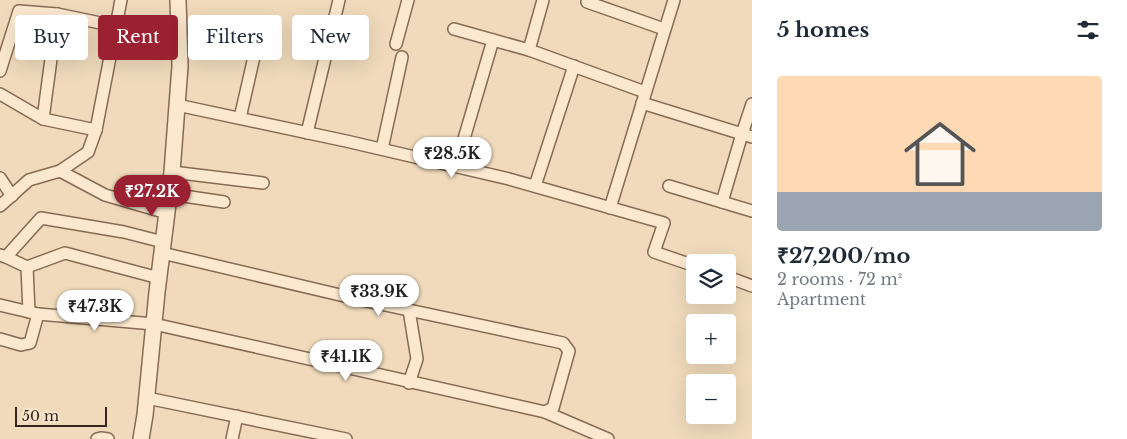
<!DOCTYPE html>
<html lang="en">
<head>
<meta charset="utf-8">
<style>
	:root { --surface:#fff; --page:#f2f2f3; --text:#1f2937; --muted:#747a83; --accent:#9b2132 }
	body { margin:0; font-family:"Libre Baskerville",serif; background:var(--page); color:var(--text); height:100vh; display:flex; flex-direction:column; font-size:19px; white-space:nowrap }
	* { box-sizing:border-box; margin:0 }
	p { font-size:16px; color:var(--muted) }
	.icon { flex:none; width:28px; height:28px; fill:none; stroke:currentColor; stroke-width:2; stroke-linecap:round; stroke-linejoin:round }
	.map { position:relative; flex:1; overflow:hidden }
	.drawer { display:flex; flex-direction:column; background:var(--surface); width:375px }
	.drawer>* { flex:none }
	.hud { position:absolute; left:15px; top:15px; width:475px; height:45px; display:flex; gap:10px }
	.fabs { position:absolute; left:686px; top:254px; display:grid; gap:10px }
	.fabs a { display:grid; place-items:center; width:50px; height:50px; border-radius:5px; background:var(--surface); box-shadow:0 5px 20px #0002; font-size:25px }
	.scale { position:absolute; left:15px; bottom:12px; width:92px; box-sizing:border-box; padding-left:5px; border:2px solid #37241a; border-top:0; font-size:14px; line-height:18px; white-space:nowrap; color:#37241a; -webkit-text-stroke:4px #f7e5cb; paint-order:stroke }
	.price { position:absolute; translate:-50% -42px; padding:0 11px; border-radius:18px; background:#fff; color:#222; font-size:16px; line-height:32px; filter:drop-shadow(0 1px 2px #0008) }
	.price::after { content:''; position:absolute; left:50%; top:30px; width:15px; height:11px; margin-left:-8px; background:inherit; clip-path:polygon(0 0,100% 0,50% 100%) }
	.price.selected { background:var(--accent); color:#fff }
	ul { padding:0; list-style:none }
	li { display:grid; align-content:center; gap:10px; height:265px; padding:0 25px }
	li span { display:grid; place-items:center; height:155px; border-radius:5px; color:#555 }
	li>.icon { margin-inline-start:auto }
	span .icon { width:90px; height:90px; fill:#fffc; stroke-width:1 }
	li b { font-size:21px }
	h2 { display:flex; justify-content:space-between; align-items:center; height:60px; padding:0 25px; font-size:21px }
	.tag { padding:0 18px; border-radius:5px; background:var(--surface); box-shadow:0 5px 20px #0002; font-size:18px; line-height:45px }
	.tag.selected { background:var(--accent); color:#fff }
	main { display:flex; flex:1; min-height:0 }
	.map>svg:first-child { display:block }
	.lines { fill:none; stroke-linecap:round; stroke-linejoin:round }
	.minor-casing { stroke:#886954; stroke-width:14 }
	.tertiary-casing { stroke:#886954; stroke-width:18 }
	.minor { stroke:#fbe8cf; stroke-width:11 }
	.tertiary { stroke:#fbe8cf; stroke-width:15 }
</style>
</head>
<body>
<main>
<div class="map">
<svg width="752" height="439" viewBox="0 0 752 439">
	<rect width="100%" height="100%" fill="#f0dabb"/>
	<g class="lines">
		<!-- minor casing -->
		<g class="minor-casing">
			<g id="minor">
				<path d="M587,2l77,27"/>
				<path d="M454,29l75,21 116,42"/>
				<path d="M396,44l12,-44"/>
				<path d="M529,50l14,-50"/>
				<path d="M0,71l19,-60 38,3 58,12"/>
				<path d="M0,94l43,25 53,11"/>
				<path d="M642,103l110,34"/>
				<path d="M177,105l169,36 163,38 155,44 -10,29 41,14"/>
				<path d="M240,118l16,-70"/>
				<path d="M43,119l14,-105"/>
				<path d="M307,133l32,-133"/>
				<path d="M382,149l20,-92"/>
				<path d="M456,166l37,-126"/>
				<path d="M60,171l45,24 62,18"/>
				<path d="M172,172l91,11"/>
				<path d="M0,178l12,18"/>
				<path d="M535,186l39,-120"/>
				<path d="M669,186l83,25"/>
				<path d="M170,194l54,8"/>
				<path d="M722,202l20,-68 10,-30"/>
				<path d="M0,206l29,-26 31,-9 28,-19 8,-22 25,-130"/>
				<path d="M610,208l64,-208"/>
				<path d="M162,253l195,46 206,44 6,8 -16,57 -8,4"/>
				<path d="M0,255l6,2 35,-39 83,14 39,10"/>
				<path d="M6,257l21,10 2,45"/>
				<path d="M27,267l38,-14 94,25"/>
				<path d="M728,277l24,9"/>
				<path d="M0,305l38,9 116,10 391,88 63,27"/>
				<path d="M0,339l21,6 9,-2 8,-29"/>
				<path d="M409,383l8,-24 -8,-49"/>
				<path d="M147,398l199,41"/>
				<path d="M97,439l4,-1 7,1"/>
				<path d="M232,439l5,-23"/>
			</g>
		</g>
		<!-- tertiary casing -->
		<g class="tertiary-casing">
			<path id="tertiary" d="M141,439l4,-24 12,-123 15,-120 8,-106 -2,-66"/>
		</g>
		<!-- minor -->
		<use href="#minor" class="minor"/>
		<!-- tertiary -->
		<use href="#tertiary" class="tertiary"/>
	</g>
</svg>
<div class="fabs">
<a><svg class="icon" aria-label="layers" viewBox="0 0 24 24"><path d="M12 4l9 5-9 5-9-5zM3 14l9 5 9-5"/></svg></a>
<a>+</a>
<a>−</a>
</div>
<div class="scale">50 m</div>
<b class="price" style="left:452px;top:179px">₹28.5K</b>
<b class="price selected" style="left:152px;top:217px">₹27.2K</b>
<b class="price" style="left:379px;top:317px">₹33.9K</b>
<b class="price" style="left:95px;top:332px">₹47.3K</b>
<b class="price" style="left:346px;top:382px">₹41.1K</b>
<div class="hud">
<a class="tag">Buy</a>
<a class="tag selected">Rent</a>
<a class="tag">Filters</a>
<a class="tag">New</a>
</div>
</div>
<section class="drawer">
<h2>5 homes<svg class="icon" aria-label="filters" viewBox="0 0 24 24"><path d="M4 7h16M4 17h16"/><circle cx="9" cy="7" r="2"/><circle cx="15" cy="17" r="2"/></svg></h2>
<ul>
<li><span style="background:linear-gradient(#ffd9b3 75%,#9aa5b1 0)"><svg class="icon" aria-label="home" viewBox="0 0 24 24"><path d="M3 11l9-7 9 7M6 9v11h12V9"/></svg></span><div><b>₹27,200/mo</b><p>2 rooms · 72 m²</p><p>Apartment</p></div></li>
</ul>
</section>
</main>
</body>
</html>
